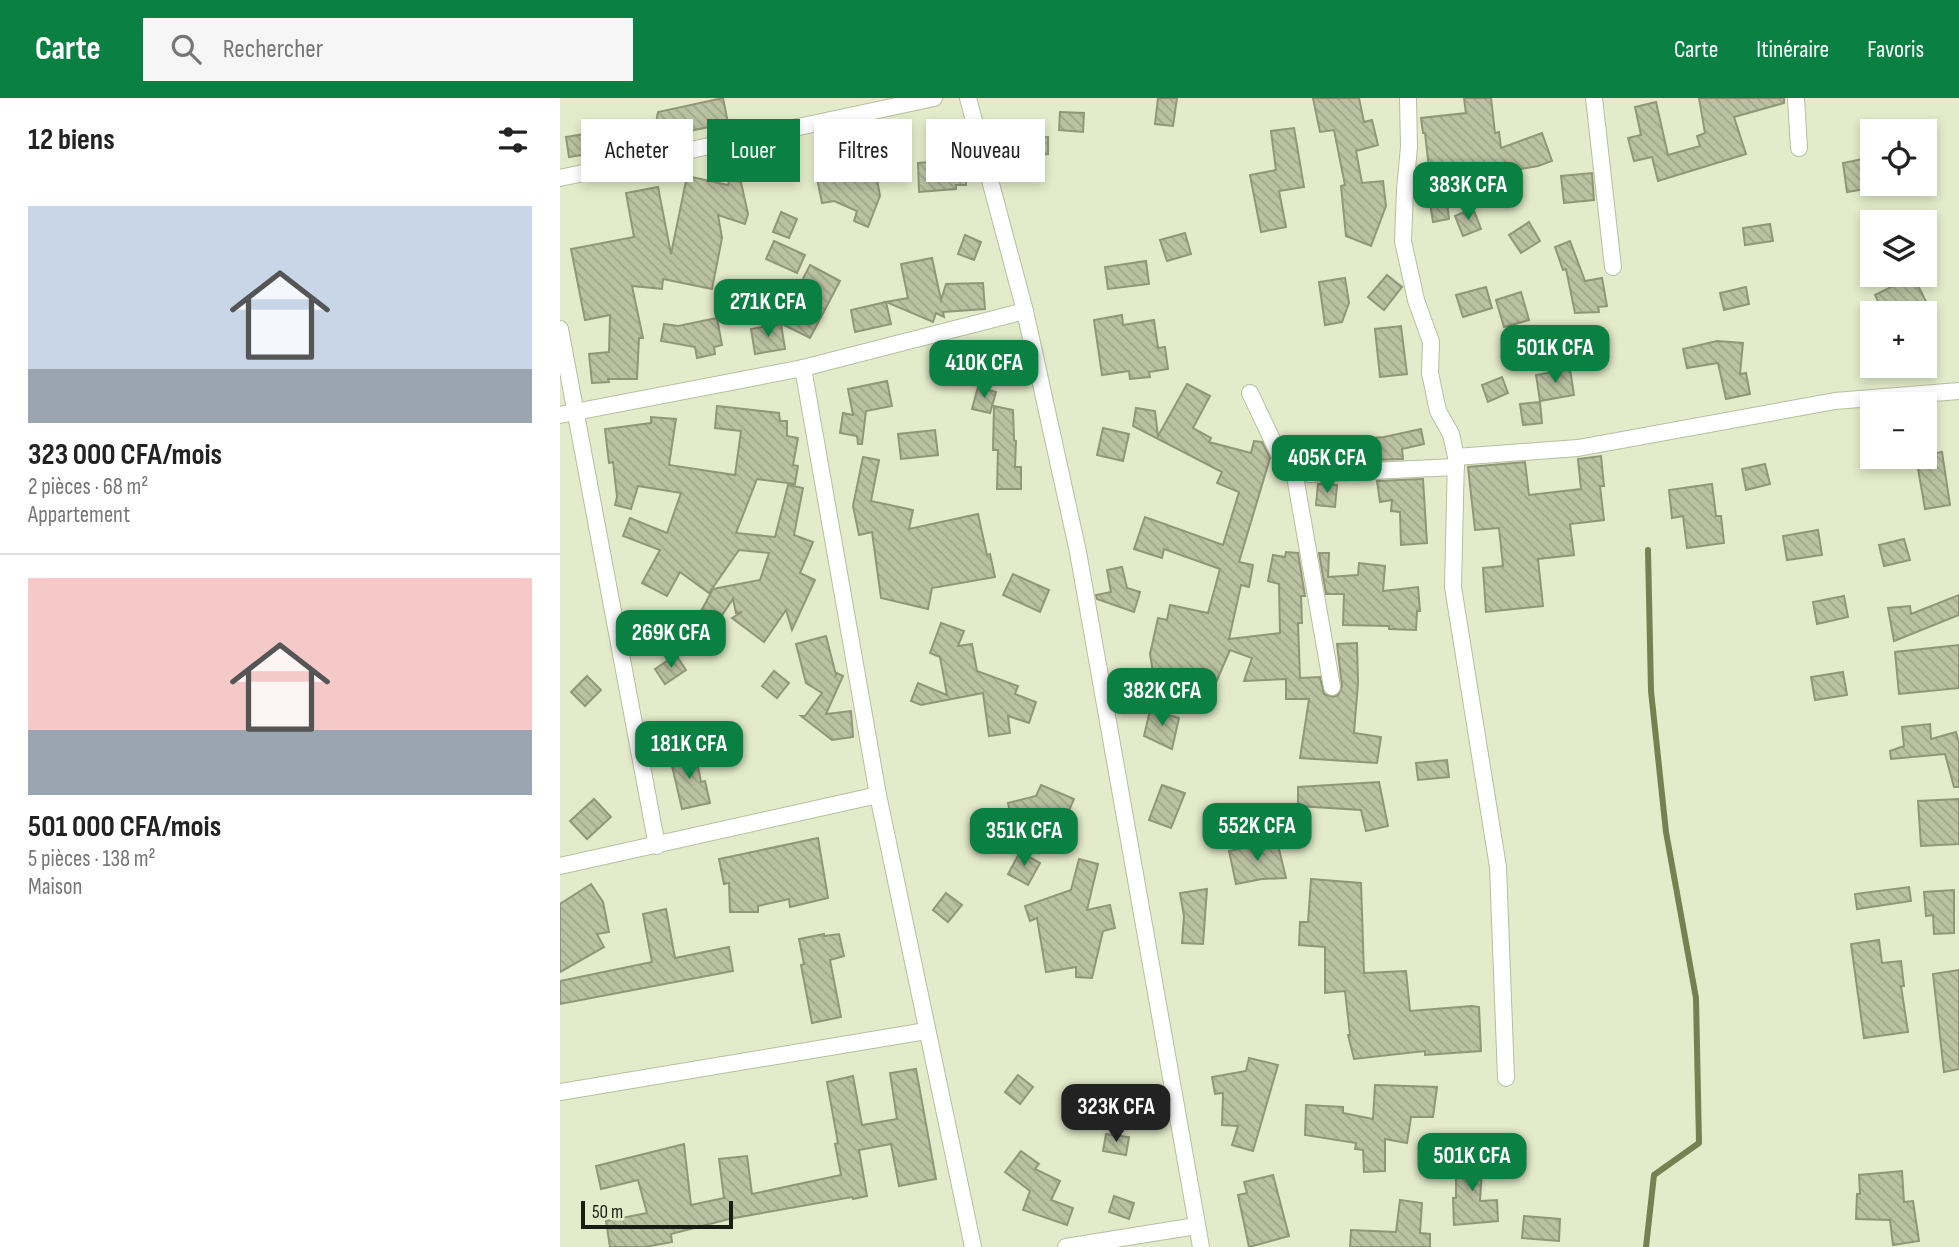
<!DOCTYPE html>
<html lang="fr">
<head>
<meta charset="utf-8">
<style>
	:root { --surface:#fff; --page:#f6f6f6; --text:#222; --muted:#767676; --line:#e0e0e0; --accent:#0b8043 }
	body { margin:0; font-family:"Sofia Sans Condensed",sans-serif; background:var(--page); color:var(--text); height:100vh; display:flex; flex-direction:column; font-size:26px; white-space:nowrap }
	* { box-sizing:border-box; margin:0 }
	p { font-size:23px; color:var(--muted) }
	.icon { flex:none; width:38px; height:38px; fill:none; stroke:currentColor; stroke-width:2; stroke-linecap:round; stroke-linejoin:round }
	.map { position:relative; flex:1; overflow:hidden }
	.drawer { display:flex; flex-direction:column; background:var(--surface); width:560px }
	.drawer>* { flex:none }
	.hud { position:absolute; left:21px; top:21px; width:665px; height:63px; display:flex; gap:14px }
	.fabs { position:absolute; left:1300px; top:21px; display:grid; gap:14px }
	.fabs a { display:grid; place-items:center; width:77px; height:77px; border-radius:0px; background:var(--surface); box-shadow:0 4px 10px #0003; font-size:35px }
	.scale { position:absolute; left:21px; bottom:18px; width:152px; box-sizing:border-box; padding-left:7px; border:4px solid #1a1d11; border-top:0; font-size:19px; line-height:24px; white-space:nowrap; color:#1a1d11; -webkit-text-stroke:5px #e4ebca; paint-order:stroke }
	.price { position:absolute; translate:-50% -60px; padding:0 16px; border-radius:14px; background:var(--accent); color:#fff; font-size:23px; line-height:46px; filter:drop-shadow(0 2px 4px #0008) }
	.price::after { content:''; position:absolute; left:50%; top:42px; width:21px; height:16px; margin-left:-10px; background:inherit; clip-path:polygon(0 0,100% 0,50% 100%) }
	.price.current { background:#222; color:#fff }
	ul { padding:0; list-style:none }
	li { display:grid; align-content:center; gap:14px; height:371px; padding:0 28px }
	li+li { border-top:2px solid var(--line) }
	li span { display:grid; place-items:center; height:217px; border-radius:0px; color:#555 }
	li>.icon { margin-inline-start:auto }
	span .icon { width:126px; height:126px; fill:#fffc; stroke-width:1 }
	li b { font-size:30px }
	h2 { display:flex; justify-content:space-between; align-items:center; height:84px; padding:0 28px; font-size:30px }
	.pill { padding:0 24px; border-radius:0px; background:var(--surface); box-shadow:0 4px 10px #0003; font-size:24px; line-height:63px }
	.pill.current { background:var(--accent); color:#fff }
	header { display:flex; align-items:center; gap:42px; box-sizing:border-box; height:98px; padding:0 35px; background:var(--accent); color:#fff }
	header strong { font-size:33px }
	nav { display:flex; gap:38px; margin-inline-start:auto; font-size:24px }
	.search { width:490px; height:63px; background:var(--page); display:flex; align-items:center; gap:18px; box-sizing:border-box; padding:0 24px; border-radius:0px; color:var(--muted); font-size:26px }
	main { display:flex; flex:1; min-height:0 }
	.map>svg:first-child { display:block }
	.lines { fill:none; stroke-linecap:round; stroke-linejoin:round }
	.stream { stroke:#778050; stroke-width:6 }
	.building { fill:url(#building-back-hatch); stroke:#909677; stroke-width:2 }
	.street-casing { stroke:#b7be9e; stroke-width:18 }
	.street { stroke:#fff; stroke-width:16 }
</style>
</head>
<body>
<header>
<strong>Carte</strong>
<div class="search"><svg class="icon" aria-label="search" viewBox="0 0 24 24"><circle cx="10" cy="10" r="6"/><path d="M15 15l6 6"/></svg>Rechercher</div>
<nav><a>Carte</a><a>Itinéraire</a><a>Favoris</a></nav>
</header>
<main>
<section class="drawer">
<h2>12 biens<svg class="icon" aria-label="filters" viewBox="0 0 24 24"><path d="M4 7h16M4 17h16"/><circle cx="9" cy="7" r="2"/><circle cx="15" cy="17" r="2"/></svg></h2>
<ul>
<li><span style="background:linear-gradient(#c9d6e8 75%,#9aa5b1 0)"><svg class="icon" aria-label="home" viewBox="0 0 24 24"><path d="M3 11l9-7 9 7M6 9v11h12V9"/></svg></span><div><b>323 000 CFA/mois</b><p>2 pièces · 68 m²</p><p>Appartement</p></div></li>
<li><span style="background:linear-gradient(#f6c9c9 70%,#9aa5b1 0)"><svg class="icon" aria-label="home" viewBox="0 0 24 24"><path d="M3 11l9-7 9 7M6 9v11h12V9"/></svg></span><div><b>501 000 CFA/mois</b><p>5 pièces · 138 m²</p><p>Maison</p></div></li>
</ul>
</section>
<div class="map">
<svg width="1399" height="1149" viewBox="0 0 1399 1149">
	<defs>
		<pattern id="building-back-hatch" width="6" height="6" patternUnits="userSpaceOnUse" patternTransform="scale(1.75)"><rect width="6" height="6" fill="#bbc2a2"/><path d="M-1 5l2 2M0 0l6 6M5-1l2 2" fill="none" stroke="#a0a68a"/></pattern>
	</defs>
	<rect width="100%" height="100%" fill="#e4ebca"/>
	<g class="lines">
		<!-- stream -->
		<path class="stream" d="M1086,1149l8,-72 45,-32 -3,-145 -30,-166 -15,-141 -3,-141"/>
	</g>
	<!-- building -->
	<g class="building">
		<path d="M163,0l5,25 -57,12 -17,-3 4,-20z"/>
		<path d="M598,0h19l-4,28 -18,-2z"/>
		<path d="M753,0h46l5,24 8,-2 6,25 -22,6 6,32 21,-2 3,25 -15,40 -25,-10 -5,-50 4,-1 -11,-55 -14,2z"/>
		<path d="M904,0h27l4,35 4,-1 2,16 41,-15 10,28 -14,5 -35,6 6,15 -24,10 -10,-26 -45,6 -5,-44h-2l-2,-15 45,-5z"/>
		<path d="M1139,0h85v5l-50,14 12,37 -88,27 -6,-24 -18,4 -6,-23 13,-3 -6,-28 21,-5 12,53 32,-9 -3,-10 8,-3z"/>
		<path d="M500,14l24,1 -1,19 -24,-2z"/>
		<path d="M734,30l10,59 -25,4 7,36 -25,5 -11,-57 26,-5 -5,-39z"/>
		<path d="M30,35l4,20 -25,4 -3,-20z"/>
		<path d="M488,39v17l-25,2 -1,-17z"/>
		<path d="M313,59l7,39 -12,31 -14,-6 3,-10 -23,-10 -12,2 -7,-35z"/>
		<path d="M1312,59v31l-25,4 -4,-29z"/>
		<path d="M176,62l12,54 -3,10 -27,-9 4,23 -10,51 -49,-10 -1,10 -30,-3 11,52h-4l-2,41h-29l1,3 -17,1 -3,-29 20,-2 1,-37 -25,5 -14,-71 63,-12 -8,-44 32,-6 13,67 16,-78 41,9z"/>
		<path d="M384,63v5h22v19h-10v4l-37,3 -1,-29z"/>
		<path d="M1032,75l2,27 -30,3 -3,-27z"/>
		<path d="M886,96l3,25 -16,3 -4,-25z"/>
		<path d="M913,110l8,21 -18,7 -8,-20z"/>
		<path d="M221,114l16,7 -8,19 -16,-6z"/>
		<path d="M969,124l11,19 -19,12 -12,-18z"/>
		<path d="M1210,126l3,17 -28,4 -2,-17z"/>
		<path d="M625,135l6,21 -24,7 -7,-21z"/>
		<path d="M405,137l16,7 -7,18 -16,-6z"/>
		<path d="M214,143l31,14 -8,18 -31,-14z"/>
		<path d="M1010,143l15,40 17,-3 5,28 -9,1 1,5 -24,1 -9,-44 -3,1 -8,-23z"/>
		<path d="M372,160l9,42 5,-16 37,-1 2,26 -42,3 1,5 -8,-4 -3,9 -47,-20 22,-4 -7,-34z"/>
		<path d="M586,163l3,23 -41,5 -3,-22z"/>
		<path d="M250,167l30,16 -30,57 -30,-15z"/>
		<path d="M827,177l15,12 -18,23 -16,-13z"/>
		<path d="M1353,178l19,37h-48l-9,-18z"/>
		<path d="M785,180l4,25 -7,19 -17,3 -6,-43z"/>
		<path d="M926,189l6,21 -29,9 -7,-22z"/>
		<path d="M1186,189l3,17 -25,6 -4,-17z"/>
		<path d="M961,194l8,28 -25,7 -8,-27z"/>
		<path d="M326,204l5,22 -36,8 -4,-22z"/>
		<path d="M562,217l1,10 31,-5 4,28 7,-1 3,22 -19,3 1,5 -20,2 -1,-8 -27,4 -8,-55z"/>
		<path d="M157,220l5,27 -8,2 1,7 -18,4 -2,-11 -34,-6 3,-17 14,2z"/>
		<path d="M221,226l4,25 -30,5 -4,-25z"/>
		<path d="M841,228l6,48 -27,3 -5,-48z"/>
		<path d="M1157,243l26,2 -3,31 6,-1 4,21 -24,5 -8,-36 -31,5 -4,-19z"/>
		<path d="M1010,271l4,26 -34,6 -4,-26z"/>
		<path d="M942,279l6,16 -20,9 -6,-17z"/>
		<path d="M327,283l5,25 -26,5 -4,33h-4l-1,-8 -17,-3 3,-20 10,2 -5,-26z"/>
		<path d="M627,286l23,12 -17,32 18,10 -2,4 42,11 3,-12 8,1 8,16 -31,104 14,3 -4,22 -8,-2 -12,54 51,-6 -1,-49 -11,-3 5,-26 12,2 1,-5 12,1 7,43h-4l1,27h-4l2,55 20,-1 4,17 9,3 5,-2 4,-9 -5,-42 20,-1 1,40 -4,50 27,4 -4,26 -77,-5 9,-59h-23v-20l-42,2 8,-23 -22,-8 -19,44 -14,3 -3,-18 -39,6 -5,-31 8,-36 9,2 3,-15 38,8 12,-44 -56,-20 -2,9 -28,-9 11,-32 78,28 16,-53 -22,-9 5,-11 -89,-46 3,-18 19,3 3,25z"/>
		<path d="M418,289l18,5 -6,21 -18,-4z"/>
		<path d="M980,304l2,21 -19,2 -3,-21z"/>
		<path d="M157,308l62,7 1,8h7v15l11,2 -5,27 5,1 -3,18 -38,-5 -21,54 39,4 13,-52 15,3 -9,47 19,7 -13,31 15,7 -23,50 -6,-20 -22,32 -32,-24 10,-6 -6,1 -3,-14 -13,19 -8,2 -12,-7 13,-24 47,-9 9,-27 -30,-3 -30,43 -29,-21 -13,24 -25,-13 18,-33 -37,-14 7,-18 37,15 14,-40 -43,-7 -7,23 -16,-4 2,-8 -4,-35 -4,1 -4,-34 46,-6v-6l25,2 -7,46 66,10 6,-44 -26,-3z"/>
		<path d="M434,308l19,4 1,30 2,1 -1,26h6v22h-24l1,-39h-5z"/>
		<path d="M543,330l26,6 -6,27 -26,-6z"/>
		<path d="M861,331l3,15 -22,5 1,10 -29,1v-2l-23,2 -2,-20 35,-3z"/>
		<path d="M375,332l3,25 -37,4 -3,-25z"/>
		<path d="M740,346l24,4 -3,15h-9l-14,-9z"/>
		<path d="M1382,354l8,53 -25,4 -9,-52z"/>
		<path d="M1041,358l3,30h-4l4,34 -34,4 4,31 -36,4 5,47 -57,6 -3,-44 20,-2 -4,-38 -24,2 -7,-63 57,-5 4,33 52,-6 -3,-30z"/>
		<path d="M303,359l16,3 -8,41 42,9 -4,19 69,-15 9,41 3,-1 5,23 -63,11 -4,21 -47,-11 -9,-66 -13,3 -6,-29z"/>
		<path d="M1205,366l5,20 -24,6 -4,-21z"/>
		<path d="M863,381l4,64 -26,2 -1,-33 -9,-1 1,-11 -12,2 -3,-21z"/>
		<path d="M758,386l19,1 -2,22 -19,-2z"/>
		<path d="M1152,386l4,32h5l3,27 -37,5 -4,-32 -11,2 -3,-28z"/>
		<path d="M1258,432l4,25 -35,5 -4,-24z"/>
		<path d="M1344,441l6,21 -26,6 -5,-21z"/>
		<path d="M759,455h10l-1,24 30,-2 1,-12 26,3 -2,25 35,-4 2,24h-3l-1,19 -27,-1v-3l-46,-1 1,-31h-18z"/>
		<path d="M562,469l5,21 13,4 -6,20 -37,-13 -1,-4 15,-3 -4,-22z"/>
		<path d="M453,476l36,16 -9,22 -37,-17z"/>
		<path d="M1399,497v20l-65,26 -6,-33 22,-2 1,8z"/>
		<path d="M1284,498l4,21 -31,7 -4,-22z"/>
		<path d="M381,525l23,8 -6,15 14,-2 5,27 41,15 -3,8 21,8 -7,21 -21,-7 2,17 -21,3 -6,-43 -62,12 -10,-4 7,-18 29,12 -7,-38 -10,-4z"/>
		<path d="M266,538l10,39 1,-2 6,3 -17,38 25,-3 2,26 -21,3 -31,-24h4l17,-23 -16,-10 -10,-39z"/>
		<path d="M1399,547v43l-60,6 -4,-42z"/>
		<path d="M116,557l10,15 -21,14 -10,-15z"/>
		<path d="M214,573l15,12 -12,15 -15,-12z"/>
		<path d="M1283,574l4,23 -32,5 -4,-23z"/>
		<path d="M27,578l14,14 -16,16 -14,-14z"/>
		<path d="M590,612l29,8 -7,31 -28,-13z"/>
		<path d="M1370,626l1,15 25,-7 3,11v44h-5l-9,-33 -54,5 -1,-8 14,-5 -2,-19z"/>
		<path d="M135,654l6,30 4,-1 5,22 -28,6 -12,-52z"/>
		<path d="M887,662l2,17 -31,3 -2,-17z"/>
		<path d="M819,684l9,44 -22,5 -5,-21 -63,-4v-19z"/>
		<path d="M481,687l33,14 -10,23 -49,12 -7,-31 28,-7z"/>
		<path d="M602,687l23,8 -14,35 -22,-8z"/>
		<path d="M34,701l17,18 -24,22 -17,-18z"/>
		<path d="M1399,701v45l-38,2 -3,-45z"/>
		<path d="M258,740l10,60 -38,9 -1,-8 -31,7v6h-28l-1,-29 -5,1 -5,-25z"/>
		<path d="M717,743l9,37 -24,1 -26,5 -7,-33z"/>
		<path d="M460,754l20,11 -12,22 -20,-11z"/>
		<path d="M519,761l19,5 -11,46 23,-5 5,23 -12,3 -11,47 -16,-1v-10l-30,5 -9,-54 -7,3 -5,-15 46,-16z"/>
		<path d="M751,781l50,4 3,90 42,-2 4,40 62,-5 7,1 2,44 -56,4v-4l-71,8 -6,-24h2l-5,-44 -20,2v-46l-26,-2 1,-23h8z"/>
		<path d="M31,786l12,18 6,30 -12,2 7,13 -44,25v-68z"/>
		<path d="M1349,789l2,14 -54,8 -2,-15z"/>
		<path d="M647,791l-4,55 -21,-1 2,-27 -4,-23z"/>
		<path d="M1394,792v43l-20,1 -1,-19 -7,1 -2,-24z"/>
		<path d="M386,795l16,12 -14,17 -15,-12z"/>
		<path d="M106,811l9,49 54,-11 4,24 -173,33v-23l92,-19 -9,-48z"/>
		<path d="M264,836v2l15,-2 5,22 -14,4 11,57 -29,6 -11,-58 3,-1 -5,-25z"/>
		<path d="M1319,842l3,23 19,-2 3,25h-3l7,46 -44,6 -13,-94z"/>
		<path d="M1399,872v99l-15,3 -11,-98z"/>
		<path d="M689,960l29,7 -25,86 -21,-6 6,-19 -16,-1 1,-32 -8,1 -3,-17 34,-6z"/>
		<path d="M356,971l20,110 -37,7 -8,-42 -32,6 8,46 -14,3 -1,-2 -123,22 -58,15 1,8 -27,5h-35l-4,-26 41,-8 -9,-33 -37,9 -5,-23 88,-22 7,61 33,-7 -5,-39 28,-3 5,38 89,-19 -6,-31 3,-1 -11,-61 26,-6 9,49 35,-6 -7,-46z"/>
		<path d="M458,977l15,12 -13,17 -15,-12z"/>
		<path d="M815,987l62,2 -4,30h-22l-4,26 -22,-4v32l-21,1 -1,-22 -8,-1 1,-6 -51,-8 1,-30 37,2v6l30,6z"/>
		<path d="M546,1036l23,3 -3,18 -23,-4z"/>
		<path d="M461,1053l18,13 -4,5 25,12 -9,19 22,8 -6,17 -44,-15 7,-19 -25,-19z"/>
		<path d="M901,1054h22l-3,49 17,-1 1,21 -44,4 -1,-27h3v-23h3z"/>
		<path d="M1342,1073l2,31 9,-1 6,40 -26,4 -3,-25 -34,-1 1,-25h3l-1,-19z"/>
		<path d="M713,1077l16,61 -40,11 -11,-52 9,-2 -3,-11z"/>
		<path d="M554,1098l20,7 -5,16 -20,-7z"/>
		<path d="M840,1102l22,3 -2,30 10,1v13h-80l1,-17 45,2z"/>
		<path d="M964,1118l36,3 -1,22 -37,-3z"/>
	</g>
	<g class="lines">
		<!-- street casing -->
		<g class="street-casing">
			<g id="street">
				<path d="M408,0l57,213 53,241 123,695"/>
				<path d="M848,0l1,49 -4,43 -2,51 13,59 15,42 -1,31 8,38 13,23 5,23 122,-9 257,-47 124,-10"/>
				<path d="M1034,0l19,169"/>
				<path d="M1236,0l3,50"/>
				<path d="M0,80l374,-80"/>
				<path d="M0,231l97,517"/>
				<path d="M243,270l75,427 95,452"/>
				<path d="M690,295l28,59 31,22 147,-7"/>
				<path d="M0,317l243,-47 222,-57"/>
				<path d="M896,359l-3,130 45,280 8,211"/>
				<path d="M733,367l39,222"/>
				<path d="M0,768l318,-71"/>
				<path d="M0,994l366,-61"/>
				<path d="M506,1149l130,-21"/>
			</g>
		</g>
		<!-- street -->
		<use href="#street" class="street"/>
	</g>
</svg>
<div class="fabs">
<a><svg class="icon" aria-label="locate" viewBox="0 0 24 24"><circle cx="12" cy="12" r="6"/><path d="M12 2v4M12 18v4M2 12h4M18 12h4"/></svg></a>
<a><svg class="icon" aria-label="layers" viewBox="0 0 24 24"><path d="M12 4l9 5-9 5-9-5zM3 14l9 5 9-5"/></svg></a>
<a>+</a>
<a>−</a>
</div>
<div class="scale">50 m</div>
<b class="price" style="left:908px;top:124px">383K CFA</b>
<b class="price" style="left:208px;top:241px">271K CFA</b>
<b class="price" style="left:995px;top:287px">501K CFA</b>
<b class="price" style="left:424px;top:302px">410K CFA</b>
<b class="price" style="left:767px;top:397px">405K CFA</b>
<b class="price" style="left:111px;top:572px">269K CFA</b>
<b class="price" style="left:602px;top:630px">382K CFA</b>
<b class="price" style="left:129px;top:683px">181K CFA</b>
<b class="price" style="left:697px;top:765px">552K CFA</b>
<b class="price" style="left:464px;top:770px">351K CFA</b>
<b class="price current" style="left:556px;top:1046px">323K CFA</b>
<b class="price" style="left:912px;top:1095px">501K CFA</b>
<div class="hud">
<a class="pill">Acheter</a>
<a class="pill current">Louer</a>
<a class="pill">Filtres</a>
<a class="pill">Nouveau</a>
</div>
</div>
</main>
</body>
</html>
